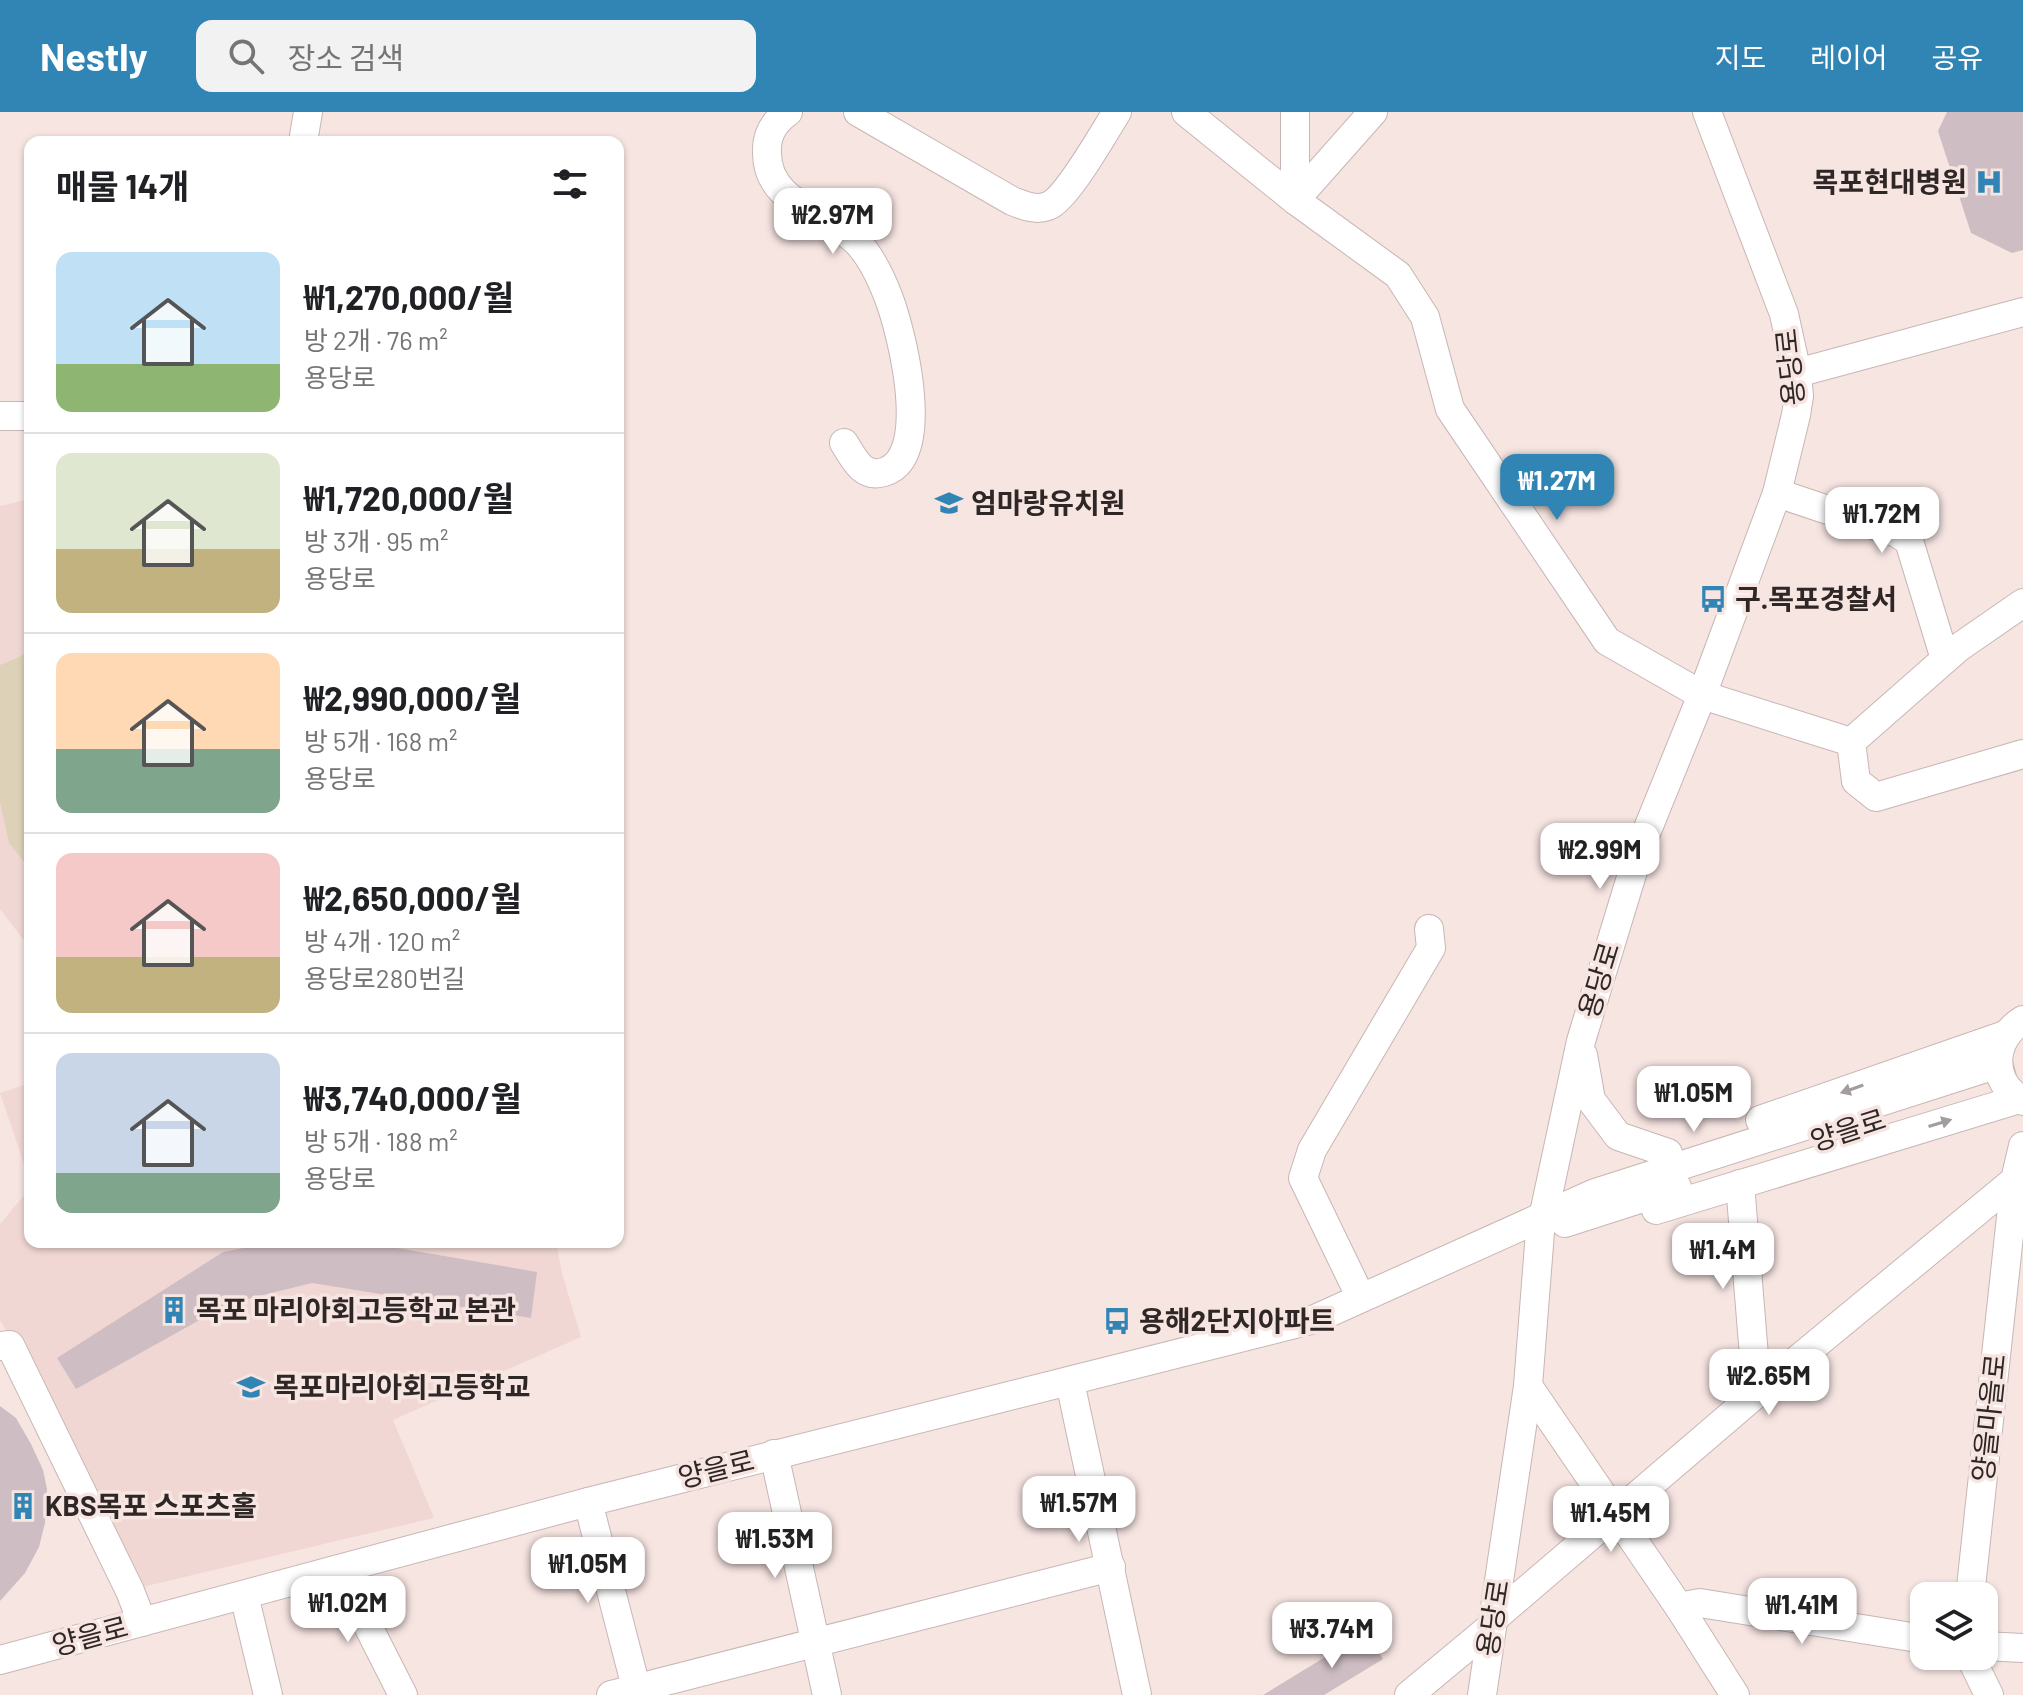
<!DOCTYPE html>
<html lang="ko">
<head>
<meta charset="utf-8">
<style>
	:root { --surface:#fff; --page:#f2f2f2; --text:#202124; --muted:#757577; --line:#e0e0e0; --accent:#3185b5 }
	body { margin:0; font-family:Barlow,"Noto Sans KR",sans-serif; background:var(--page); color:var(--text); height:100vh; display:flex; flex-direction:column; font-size:30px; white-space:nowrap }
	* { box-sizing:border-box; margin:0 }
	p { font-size:26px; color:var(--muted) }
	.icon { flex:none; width:44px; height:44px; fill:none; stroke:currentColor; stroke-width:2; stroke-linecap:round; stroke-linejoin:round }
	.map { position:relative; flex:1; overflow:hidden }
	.side { position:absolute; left:24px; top:24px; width:600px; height:1112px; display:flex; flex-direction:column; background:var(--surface); border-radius:16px; box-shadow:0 2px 6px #0004 }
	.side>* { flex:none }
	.tools { position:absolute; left:1910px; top:1470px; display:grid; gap:16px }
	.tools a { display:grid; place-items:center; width:88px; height:88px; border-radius:16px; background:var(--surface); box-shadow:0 2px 6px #0004; font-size:40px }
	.price { position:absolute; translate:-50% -68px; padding:0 18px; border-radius:16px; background:#fff; color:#222; font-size:26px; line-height:52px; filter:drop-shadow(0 2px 4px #0008) }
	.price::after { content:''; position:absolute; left:50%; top:48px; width:24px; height:18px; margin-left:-12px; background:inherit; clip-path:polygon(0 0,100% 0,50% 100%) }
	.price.active { background:var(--accent); color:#fff }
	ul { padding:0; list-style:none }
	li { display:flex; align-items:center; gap:24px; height:200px; padding:0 32px }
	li+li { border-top:2px solid var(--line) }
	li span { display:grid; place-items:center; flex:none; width:224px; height:160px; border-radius:16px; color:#555 }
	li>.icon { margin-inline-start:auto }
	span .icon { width:96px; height:96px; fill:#fffc; stroke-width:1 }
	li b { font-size:34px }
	h2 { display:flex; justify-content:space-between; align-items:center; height:96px; padding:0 32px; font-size:34px }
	header { display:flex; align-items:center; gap:48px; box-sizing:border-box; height:112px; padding:0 40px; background:var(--accent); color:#fff }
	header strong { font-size:38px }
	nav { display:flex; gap:44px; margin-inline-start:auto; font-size:28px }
	.search { width:560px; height:72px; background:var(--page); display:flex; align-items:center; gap:20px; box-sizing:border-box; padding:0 28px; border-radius:16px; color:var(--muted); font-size:30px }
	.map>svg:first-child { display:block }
	.built { fill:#f1d7d3 }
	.green { fill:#ddd2b8 }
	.building { fill:#cebdc2 }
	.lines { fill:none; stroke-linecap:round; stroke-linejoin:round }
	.minor-tunnel { stroke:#cfbfbc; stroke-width:28; stroke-dasharray:28 14; stroke-linecap:butt }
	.minor-casing { stroke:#c8b6b4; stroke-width:30 }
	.minor { stroke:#fff; stroke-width:28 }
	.oneway { fill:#a19e9d }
	.labels { text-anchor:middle; stroke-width:7; stroke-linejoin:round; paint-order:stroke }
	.poi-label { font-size:28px; font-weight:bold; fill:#2e2726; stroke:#f7e5e2; text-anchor:start }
	.street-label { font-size:28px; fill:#2e2726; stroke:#f7e5e2 }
</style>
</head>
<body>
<header>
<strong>Nestly</strong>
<div class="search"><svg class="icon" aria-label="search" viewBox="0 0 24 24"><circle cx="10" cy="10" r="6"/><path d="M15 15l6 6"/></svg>장소 검색</div>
<nav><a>지도</a><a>레이어</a><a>공유</a></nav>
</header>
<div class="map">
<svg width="2023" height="1583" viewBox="0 0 2023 1583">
	<rect width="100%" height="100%" fill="#f7e5e2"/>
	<!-- built -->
	<g class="built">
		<path d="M30,387v449l-30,-39v-403z"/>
		<path d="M30,971v99l-30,-89z"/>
		<path d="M30,1076v54h526l6,31 19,64 -188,83 41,98 -296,70 -87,-175 -51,-93v-96z"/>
	</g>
	<!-- green -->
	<path class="green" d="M30,540v217l-21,-26 -9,-41v-137z"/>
	<!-- building -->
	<g class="building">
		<path d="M1947,0h76v138l-11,3 -41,-20 -33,-102z"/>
		<path d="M276,1130h86l175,30 -6,46 -219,-35 -82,20 -154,86 -19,-31 166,-106z"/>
		<path d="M0,1294l16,12 15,26 12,26 4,19 -2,34 -6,24 -14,26 -25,28z"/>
		<path d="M1366,1520l17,27 -59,36h-61z"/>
	</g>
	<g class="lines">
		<!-- minor-tunnel -->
		<path class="minor-tunnel" d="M1986,956l37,-10"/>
		<!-- minor casing -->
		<g class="minor-casing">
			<g id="minor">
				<path d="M788,0c-15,11 -22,23 -21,41 0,52 61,59 91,90 13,14 23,35 30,53 13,33 46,161 -4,176 -22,7 -30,-14 -40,-29"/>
				<path d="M858,0l154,89c11,4 23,10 36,5 19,-7 56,-74 69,-94"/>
				<path d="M1186,0l109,88 103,75 27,42 25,92 157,232 95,54 149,47 5,39 20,16 147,-43"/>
				<path d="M303,30l5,-30"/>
				<path d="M1295,88l78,-88"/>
				<path d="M1295,88v-88"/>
				<path d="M1797,261l226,-61"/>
				<path d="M0,304h30"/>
				<path d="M1777,381l120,40 12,8 36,118"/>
				<path d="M1851,630l107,-94 65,-45"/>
				<path d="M2023,908c-32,19 -34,62 0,81"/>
				<path d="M1583,943l8,45 27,36 50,17"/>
				<path d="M1760,1008l245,-85"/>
				<path d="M1740,1072l17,209"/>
				<path d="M1656,1098l363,-111"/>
				<path d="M1565,1111l112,-36"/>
				<path d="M1361,1186l-58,-120 9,-28 119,-202 -2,-19"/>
				<path d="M0,1234l10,-1 120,246 12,31"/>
				<path d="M1070,1270l67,313"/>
				<path d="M1528,1274l151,221 56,88"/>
				<path d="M774,1342l53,241"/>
				<path d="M588,1390l50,193"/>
				<path d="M339,1457l64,126"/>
				<path d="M244,1483l24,100"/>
				<path d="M1970,1484l45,-416 8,-34"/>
				<path d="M1679,1495l21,-4 224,36"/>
				<path d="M1493,1507l264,-226 258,-213"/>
				<path d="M1984,1534l39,2"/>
				<path d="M1970,1544l19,39"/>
				<path d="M0,1548l588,-158 727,-183 280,-126 391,-125"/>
				<path d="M611,1583l500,-128"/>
				<path d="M1409,1583l83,-69"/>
				<path d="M1482,1583l46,-309 12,-154 41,-191 59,-193 62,-153 75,-202 19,-78 3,-19 -2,-23 -13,-59 -77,-202"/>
			</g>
		</g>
		<!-- minor -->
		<use href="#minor" class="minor"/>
	</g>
	<!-- one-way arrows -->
	<defs><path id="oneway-solid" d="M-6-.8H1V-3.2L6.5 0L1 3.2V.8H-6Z" transform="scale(2)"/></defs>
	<g class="oneway">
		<use href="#oneway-solid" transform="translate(1852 977) rotate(161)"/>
		<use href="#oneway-solid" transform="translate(1940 1011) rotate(-17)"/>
	</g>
	<!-- icons -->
	<defs>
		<g id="hospital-bare" transform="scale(2.16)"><path d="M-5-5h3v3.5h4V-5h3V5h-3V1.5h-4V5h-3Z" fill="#3185b5" stroke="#f7e5e2" stroke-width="2.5" paint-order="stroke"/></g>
		<g id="school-bare" transform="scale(2.16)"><path d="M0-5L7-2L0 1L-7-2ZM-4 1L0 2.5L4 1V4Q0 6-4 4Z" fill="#3185b5" stroke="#f7e5e2" stroke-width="2.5" paint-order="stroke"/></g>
		<g id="bus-bare" transform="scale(2.16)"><path d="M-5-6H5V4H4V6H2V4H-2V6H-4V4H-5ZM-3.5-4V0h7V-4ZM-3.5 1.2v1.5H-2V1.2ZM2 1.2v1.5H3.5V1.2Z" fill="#3185b5" stroke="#f7e5e2" stroke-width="2.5" paint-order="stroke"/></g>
		<g id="building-bare" transform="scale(2.16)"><path d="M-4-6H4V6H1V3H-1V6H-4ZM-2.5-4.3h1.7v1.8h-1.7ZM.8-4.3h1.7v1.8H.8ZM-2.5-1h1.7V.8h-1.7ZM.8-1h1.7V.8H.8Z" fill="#3185b5" stroke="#f7e5e2" stroke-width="2.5" paint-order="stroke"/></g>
	</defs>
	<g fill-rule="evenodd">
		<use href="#hospital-bare" x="1989" y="70"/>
		<use href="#school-bare" x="949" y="391"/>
		<use href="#bus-bare" x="1713" y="487"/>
		<use href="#building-bare" x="174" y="1198"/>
		<use href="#bus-bare" x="1117" y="1209"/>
		<use href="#school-bare" x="251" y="1275"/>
		<use href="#building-bare" x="23" y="1394"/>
	</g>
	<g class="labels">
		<!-- poi labels -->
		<g class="poi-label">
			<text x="1967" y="80" text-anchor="end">목포현대병원</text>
			<text x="971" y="401">엄마랑유치원</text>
			<text x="1735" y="497">구.목포경찰서</text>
			<text x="196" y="1208">목포 마리아회고등학교 본관</text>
			<text x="1139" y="1219">용해2단지아파트</text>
			<text x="273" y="1285">목포마리아회고등학교</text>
			<text x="45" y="1404">KBS목포 스포츠홀</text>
		</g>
		<!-- street labels -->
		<g class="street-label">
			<text transform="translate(1790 255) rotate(-96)" y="10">용당로</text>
			<text transform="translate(1599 868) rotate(-73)" y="10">용당로</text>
			<text transform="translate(1848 1018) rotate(-18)" y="10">양을로</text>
			<text transform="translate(1989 1306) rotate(-84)" y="10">양을마을로</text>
			<text transform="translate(716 1357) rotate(-14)" y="10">양을로</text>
			<text transform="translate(1493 1506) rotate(-81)" y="10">용당로</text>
			<text transform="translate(90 1524) rotate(-15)" y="10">양을로</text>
		</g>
	</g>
</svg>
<div class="tools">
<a><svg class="icon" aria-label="layers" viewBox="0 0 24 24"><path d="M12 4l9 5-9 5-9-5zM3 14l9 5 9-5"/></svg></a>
</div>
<b class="price" style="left:833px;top:144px">₩2.97M</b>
<b class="price active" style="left:1557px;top:410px">₩1.27M</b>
<b class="price" style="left:1882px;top:443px">₩1.72M</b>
<b class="price" style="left:1600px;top:779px">₩2.99M</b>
<b class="price" style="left:1694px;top:1022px">₩1.05M</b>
<b class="price" style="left:1723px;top:1179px">₩1.4M</b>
<b class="price" style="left:1769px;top:1305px">₩2.65M</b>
<b class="price" style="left:1079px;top:1432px">₩1.57M</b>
<b class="price" style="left:1611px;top:1442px">₩1.45M</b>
<b class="price" style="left:775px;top:1468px">₩1.53M</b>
<b class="price" style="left:588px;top:1493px">₩1.05M</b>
<b class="price" style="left:348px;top:1532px">₩1.02M</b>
<b class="price" style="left:1802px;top:1534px">₩1.41M</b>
<b class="price" style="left:1332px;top:1558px">₩3.74M</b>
<section class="side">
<h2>매물 14개<svg class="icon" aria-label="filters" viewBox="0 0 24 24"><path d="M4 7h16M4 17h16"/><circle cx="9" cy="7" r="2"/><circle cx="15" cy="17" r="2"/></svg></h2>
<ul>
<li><span style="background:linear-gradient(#bfe0f5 70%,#8fb573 0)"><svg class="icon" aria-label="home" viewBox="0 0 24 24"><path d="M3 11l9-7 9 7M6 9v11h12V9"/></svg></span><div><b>₩1,270,000/월</b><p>방 2개 · 76 m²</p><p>용당로</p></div></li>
<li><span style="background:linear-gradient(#dfe7d0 60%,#c2b280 0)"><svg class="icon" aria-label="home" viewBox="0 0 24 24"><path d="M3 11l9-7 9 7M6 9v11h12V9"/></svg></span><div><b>₩1,720,000/월</b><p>방 3개 · 95 m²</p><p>용당로</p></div></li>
<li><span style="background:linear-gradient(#ffd9b3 60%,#7fa58c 0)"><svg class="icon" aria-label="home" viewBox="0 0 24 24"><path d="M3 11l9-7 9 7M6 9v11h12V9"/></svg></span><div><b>₩2,990,000/월</b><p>방 5개 · 168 m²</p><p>용당로</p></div></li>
<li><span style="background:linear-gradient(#f6c9c9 65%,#c2b280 0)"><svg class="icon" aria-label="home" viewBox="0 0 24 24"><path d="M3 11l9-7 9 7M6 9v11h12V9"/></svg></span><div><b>₩2,650,000/월</b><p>방 4개 · 120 m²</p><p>용당로280번길</p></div></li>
<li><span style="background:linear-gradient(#c9d6e8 75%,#7fa58c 0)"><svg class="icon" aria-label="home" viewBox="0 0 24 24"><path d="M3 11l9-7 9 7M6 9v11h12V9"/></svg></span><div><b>₩3,740,000/월</b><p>방 5개 · 188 m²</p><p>용당로</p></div></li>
</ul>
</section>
</div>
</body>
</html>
